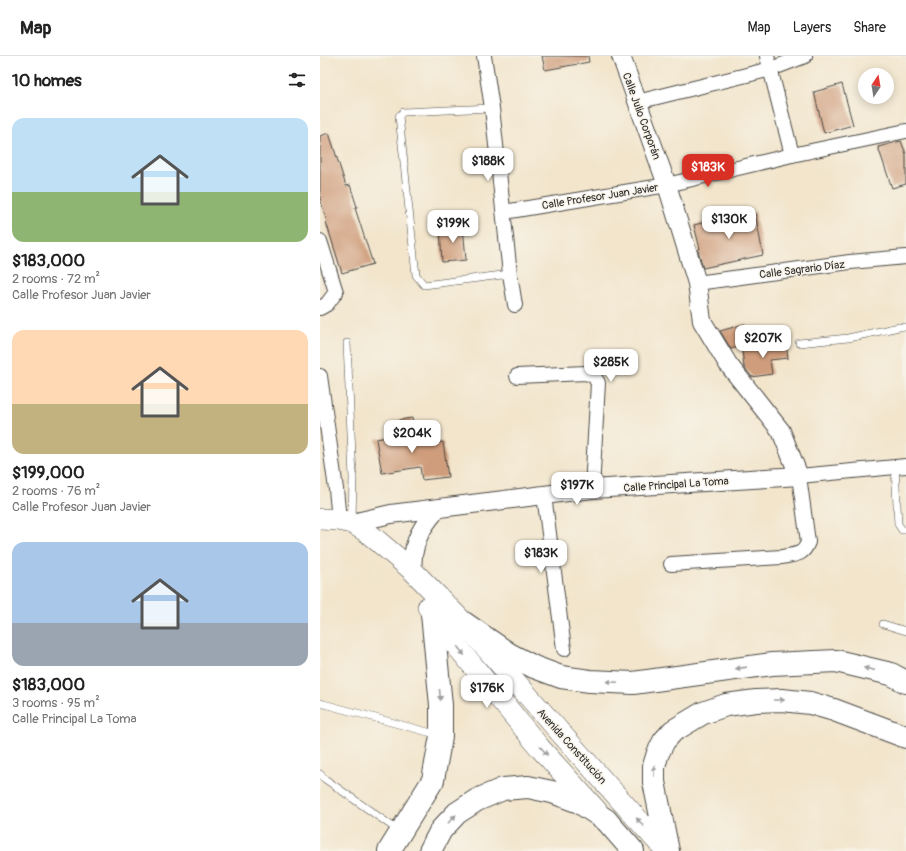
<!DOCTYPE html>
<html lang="en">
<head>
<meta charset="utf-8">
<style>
	:root { --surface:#fff; --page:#f6f6f6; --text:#222; --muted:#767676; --line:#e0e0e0; --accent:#d93025 }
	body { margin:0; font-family:Pangolin,sans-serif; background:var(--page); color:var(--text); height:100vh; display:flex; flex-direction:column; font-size:15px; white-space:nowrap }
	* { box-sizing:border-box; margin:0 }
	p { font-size:13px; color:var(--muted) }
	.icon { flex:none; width:22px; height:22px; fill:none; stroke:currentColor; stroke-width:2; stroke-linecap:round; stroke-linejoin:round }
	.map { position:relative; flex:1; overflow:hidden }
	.drawer { display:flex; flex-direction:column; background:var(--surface); width:320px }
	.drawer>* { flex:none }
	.needle { width:26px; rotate:12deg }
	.fabs { position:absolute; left:538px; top:12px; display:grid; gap:8px }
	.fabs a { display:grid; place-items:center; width:36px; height:36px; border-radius:50%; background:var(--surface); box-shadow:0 2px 10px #0003; font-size:20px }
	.price { position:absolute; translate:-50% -34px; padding:0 9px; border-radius:8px; background:#fff; color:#222; font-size:13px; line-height:26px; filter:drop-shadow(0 1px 2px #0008) }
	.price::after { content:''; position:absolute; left:50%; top:24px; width:12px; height:9px; margin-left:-6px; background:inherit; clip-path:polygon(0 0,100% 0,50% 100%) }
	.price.on { background:var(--accent); color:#fff }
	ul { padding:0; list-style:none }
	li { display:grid; align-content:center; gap:8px; height:212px; padding:0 12px }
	li span { display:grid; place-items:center; height:124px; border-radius:12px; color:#555 }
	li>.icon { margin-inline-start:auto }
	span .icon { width:72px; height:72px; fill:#fffc; stroke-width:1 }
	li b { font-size:17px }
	h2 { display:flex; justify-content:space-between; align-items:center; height:48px; padding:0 12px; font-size:17px }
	header { display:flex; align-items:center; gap:24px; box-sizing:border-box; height:56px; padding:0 20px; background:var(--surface); border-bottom:1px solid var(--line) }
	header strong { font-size:19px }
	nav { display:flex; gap:22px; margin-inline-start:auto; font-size:14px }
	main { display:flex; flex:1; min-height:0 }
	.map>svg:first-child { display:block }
	.building { fill:#cf9d7c }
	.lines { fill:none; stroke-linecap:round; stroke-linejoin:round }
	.service-casing { stroke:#494743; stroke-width:8 }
	.minor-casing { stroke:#494743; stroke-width:16 }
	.tertiary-casing { stroke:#494743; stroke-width:20 }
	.secondary-casing { stroke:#494743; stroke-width:22 }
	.primary-casing { stroke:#494743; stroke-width:24 }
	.motorway-casing { stroke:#494743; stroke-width:24 }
	.service { stroke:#fff; stroke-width:7 }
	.minor { stroke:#fff; stroke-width:14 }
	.tertiary { stroke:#fff; stroke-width:18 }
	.secondary { stroke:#fff; stroke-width:21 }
	.primary { stroke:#fff; stroke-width:22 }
	.motorway { stroke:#fff; stroke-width:22 }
	.oneway { fill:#a0a0a0 }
	.labels { text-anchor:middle; stroke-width:3; stroke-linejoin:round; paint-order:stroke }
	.street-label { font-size:11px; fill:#2b2b2b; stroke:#f7f3e8 }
</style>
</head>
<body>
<header>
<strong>Map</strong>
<nav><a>Map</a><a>Layers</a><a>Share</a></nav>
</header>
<main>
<section class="drawer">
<h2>10 homes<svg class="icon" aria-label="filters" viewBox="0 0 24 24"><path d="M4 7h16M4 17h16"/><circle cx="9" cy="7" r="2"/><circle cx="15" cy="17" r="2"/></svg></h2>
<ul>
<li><span style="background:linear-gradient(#bfe0f5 60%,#8fb573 0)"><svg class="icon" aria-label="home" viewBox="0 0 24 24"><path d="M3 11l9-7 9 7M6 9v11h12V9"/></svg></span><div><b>$183,000</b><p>2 rooms · 72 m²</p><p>Calle Profesor Juan Javier</p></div></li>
<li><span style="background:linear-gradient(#ffd9b3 60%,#c2b280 0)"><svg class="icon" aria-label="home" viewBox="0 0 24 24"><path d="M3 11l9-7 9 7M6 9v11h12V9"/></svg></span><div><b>$199,000</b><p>2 rooms · 76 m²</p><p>Calle Profesor Juan Javier</p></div></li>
<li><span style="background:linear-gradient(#a9c7e8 65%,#9aa5b1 0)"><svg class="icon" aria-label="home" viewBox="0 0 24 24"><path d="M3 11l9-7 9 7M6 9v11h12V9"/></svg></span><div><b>$183,000</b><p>3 rooms · 95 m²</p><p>Calle Principal La Toma</p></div></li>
</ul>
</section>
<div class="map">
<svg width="586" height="795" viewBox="0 0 586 795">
	<rect width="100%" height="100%" fill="#f7f3e8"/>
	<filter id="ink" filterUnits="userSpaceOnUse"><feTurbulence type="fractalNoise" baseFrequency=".025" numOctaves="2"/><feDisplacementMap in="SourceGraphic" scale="8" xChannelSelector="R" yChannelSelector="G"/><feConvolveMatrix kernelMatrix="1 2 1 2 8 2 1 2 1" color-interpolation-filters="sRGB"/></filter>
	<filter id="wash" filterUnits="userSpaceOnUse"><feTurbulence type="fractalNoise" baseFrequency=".012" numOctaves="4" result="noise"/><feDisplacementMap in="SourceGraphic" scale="16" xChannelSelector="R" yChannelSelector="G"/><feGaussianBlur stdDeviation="0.9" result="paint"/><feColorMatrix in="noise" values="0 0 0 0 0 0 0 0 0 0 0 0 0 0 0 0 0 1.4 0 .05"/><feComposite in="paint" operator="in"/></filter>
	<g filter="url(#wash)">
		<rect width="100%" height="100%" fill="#f2e5cc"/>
		<g id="blocks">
			<!-- building -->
			<g class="building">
				<path d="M222,0h46l1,6 -44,8z"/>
				<path d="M522,28l11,41 -29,8 -10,-41z"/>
				<path d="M9,77l17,53 4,-1 7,22 -2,1 18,56 -31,9 -16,-51h1l-7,-24v-62z"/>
				<path d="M581,85l5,13v30l-14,4 -14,-41z"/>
				<path d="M435,156l8,43 -60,13 -5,-18 2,-1 -6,-24 30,-8 1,1z"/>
				<path d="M143,170l3,34 -24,2 -2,-34z"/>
				<path d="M425,268l5,20 -19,5 -11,-18z"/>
				<path d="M466,288l2,14 -18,2 2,14 -20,3 -8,-10 -2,-17z"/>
				<path d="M92,362l5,27 26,-3 5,35 -26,3 -2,-13 -38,6 -6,-34 25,-4 -2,-15z"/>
			</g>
		</g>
	</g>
	<g filter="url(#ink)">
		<use href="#blocks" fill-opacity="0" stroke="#494743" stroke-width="1"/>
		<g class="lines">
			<!-- service casing -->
			<g class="service-casing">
				<g id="service">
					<path d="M172,52l-89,4 -4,4 17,159 8,10 86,-11"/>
					<path d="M27,287l6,135 -1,42"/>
					<path d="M479,287l49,-5 51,-11h7"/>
					<path d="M575,411l3,57 4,6h4"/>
					<path d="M563,568l23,7"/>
					<path d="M0,647l119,32"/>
					<path d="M0,718l5,5 74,52"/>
				</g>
			</g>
			<!-- minor casing -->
			<g class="minor-casing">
				<g id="minor">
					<path d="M164,0l8,52 18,166 5,31"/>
					<path d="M447,0l25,99"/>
					<path d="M317,46l134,-33 34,-13"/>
					<path d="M184,156l163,-27 125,-30 114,-24"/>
					<path d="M0,185l16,51 -9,12 -7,4"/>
					<path d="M377,227l153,-21 56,-5"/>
					<path d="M0,320l16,113 3,31"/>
					<path d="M197,320l69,-3 8,3 4,7 -6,106"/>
					<path d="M224,439l20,154"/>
					<path d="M351,508l111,-7c13,-3 21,-1 26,-15l-9,-66 107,-10"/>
				</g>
			</g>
			<!-- tertiary casing -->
			<g class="tertiary-casing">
				<g id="tertiary">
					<path d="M32,467l39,-9 201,-25 207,-13 -18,-45 -53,-67 -26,-43 -5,-38 -30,-98 -46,-129"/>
					<path d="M92,514c1,-6 0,-13 2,-19 3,-17 12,-29 23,-42"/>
				</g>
			</g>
			<!-- secondary casing -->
			<g class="secondary-casing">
				<g id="secondary">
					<path d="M0,463l19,1 13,3 15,9 45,38 52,53 94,107 108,121"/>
					<path d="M108,551l19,27 93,114 57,63"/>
				</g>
			</g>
			<!-- primary casing -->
			<g class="primary-casing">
				<path id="primary" d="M286,764l27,31"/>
			</g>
			<!-- motorway casing -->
			<g class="motorway-casing">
				<g id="motorway">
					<path d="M144,567l45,31 25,13 27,10 29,4 43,2 139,-19 64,-3 55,13 15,8"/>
					<path d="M69,795l44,-71 8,-44v-31l-9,-91"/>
					<path d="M110,795l11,-21 16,-17 20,-13 26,-11 25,-2 24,5 27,10 27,18"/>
					<path d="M348,795l-14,-69v-16l4,-13 6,-12 9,-10 30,-18 23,-8 30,-4 26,-1 28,3 24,7 72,27"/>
				</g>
			</g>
			<!-- service -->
			<use href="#service" class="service"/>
			<!-- minor -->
			<use href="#minor" class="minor"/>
			<!-- tertiary -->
			<use href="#tertiary" class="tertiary"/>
			<!-- secondary -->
			<use href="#secondary" class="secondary"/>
			<!-- primary -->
			<use href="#primary" class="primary"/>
			<!-- motorway -->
			<use href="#motorway" class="motorway"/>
		</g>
		<!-- one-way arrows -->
		<defs><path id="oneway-solid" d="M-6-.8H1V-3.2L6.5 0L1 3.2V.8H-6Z"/></defs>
		<g class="oneway">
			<use href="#oneway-solid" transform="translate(141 595) rotate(51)"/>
			<use href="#oneway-solid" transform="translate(421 612) rotate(172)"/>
			<use href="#oneway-solid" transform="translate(549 613) rotate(-167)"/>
			<use href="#oneway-solid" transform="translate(292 626) rotate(-178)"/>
			<use href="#oneway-solid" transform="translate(120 639) rotate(85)"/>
			<use href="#oneway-solid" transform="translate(459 644)"/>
			<use href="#oneway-solid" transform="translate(224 695) rotate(49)"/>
			<use href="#oneway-solid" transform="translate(334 715) rotate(-89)"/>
			<use href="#oneway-solid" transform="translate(132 763) rotate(-46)"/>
			<use href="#oneway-solid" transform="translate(320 766) rotate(-132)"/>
		</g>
	</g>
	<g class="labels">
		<!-- street labels -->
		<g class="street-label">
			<text transform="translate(322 60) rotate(70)" y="4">Calle Julio Corporán</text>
			<text transform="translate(280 140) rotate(-9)" y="4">Calle Profesor Juan Javier</text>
			<text transform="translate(482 213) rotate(-7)" y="4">Calle Sagrario Díaz</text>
			<text transform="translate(356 428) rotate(-4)" y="4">Calle Principal La Toma</text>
			<text transform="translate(252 690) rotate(48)" y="4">Avenida Constitución</text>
		</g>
	</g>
</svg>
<div class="fabs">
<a><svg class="needle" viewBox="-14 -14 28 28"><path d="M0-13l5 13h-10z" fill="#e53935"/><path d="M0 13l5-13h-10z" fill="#767676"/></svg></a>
</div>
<b class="price" style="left:168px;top:126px">$188K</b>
<b class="price on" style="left:388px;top:132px">$183K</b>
<b class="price" style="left:409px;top:184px">$130K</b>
<b class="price" style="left:133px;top:188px">$199K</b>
<b class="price" style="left:443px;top:303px">$207K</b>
<b class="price" style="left:291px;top:327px">$285K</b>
<b class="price" style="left:92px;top:398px">$204K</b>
<b class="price" style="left:257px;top:450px">$197K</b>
<b class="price" style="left:221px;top:518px">$183K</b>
<b class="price" style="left:167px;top:653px">$176K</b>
</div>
</main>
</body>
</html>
